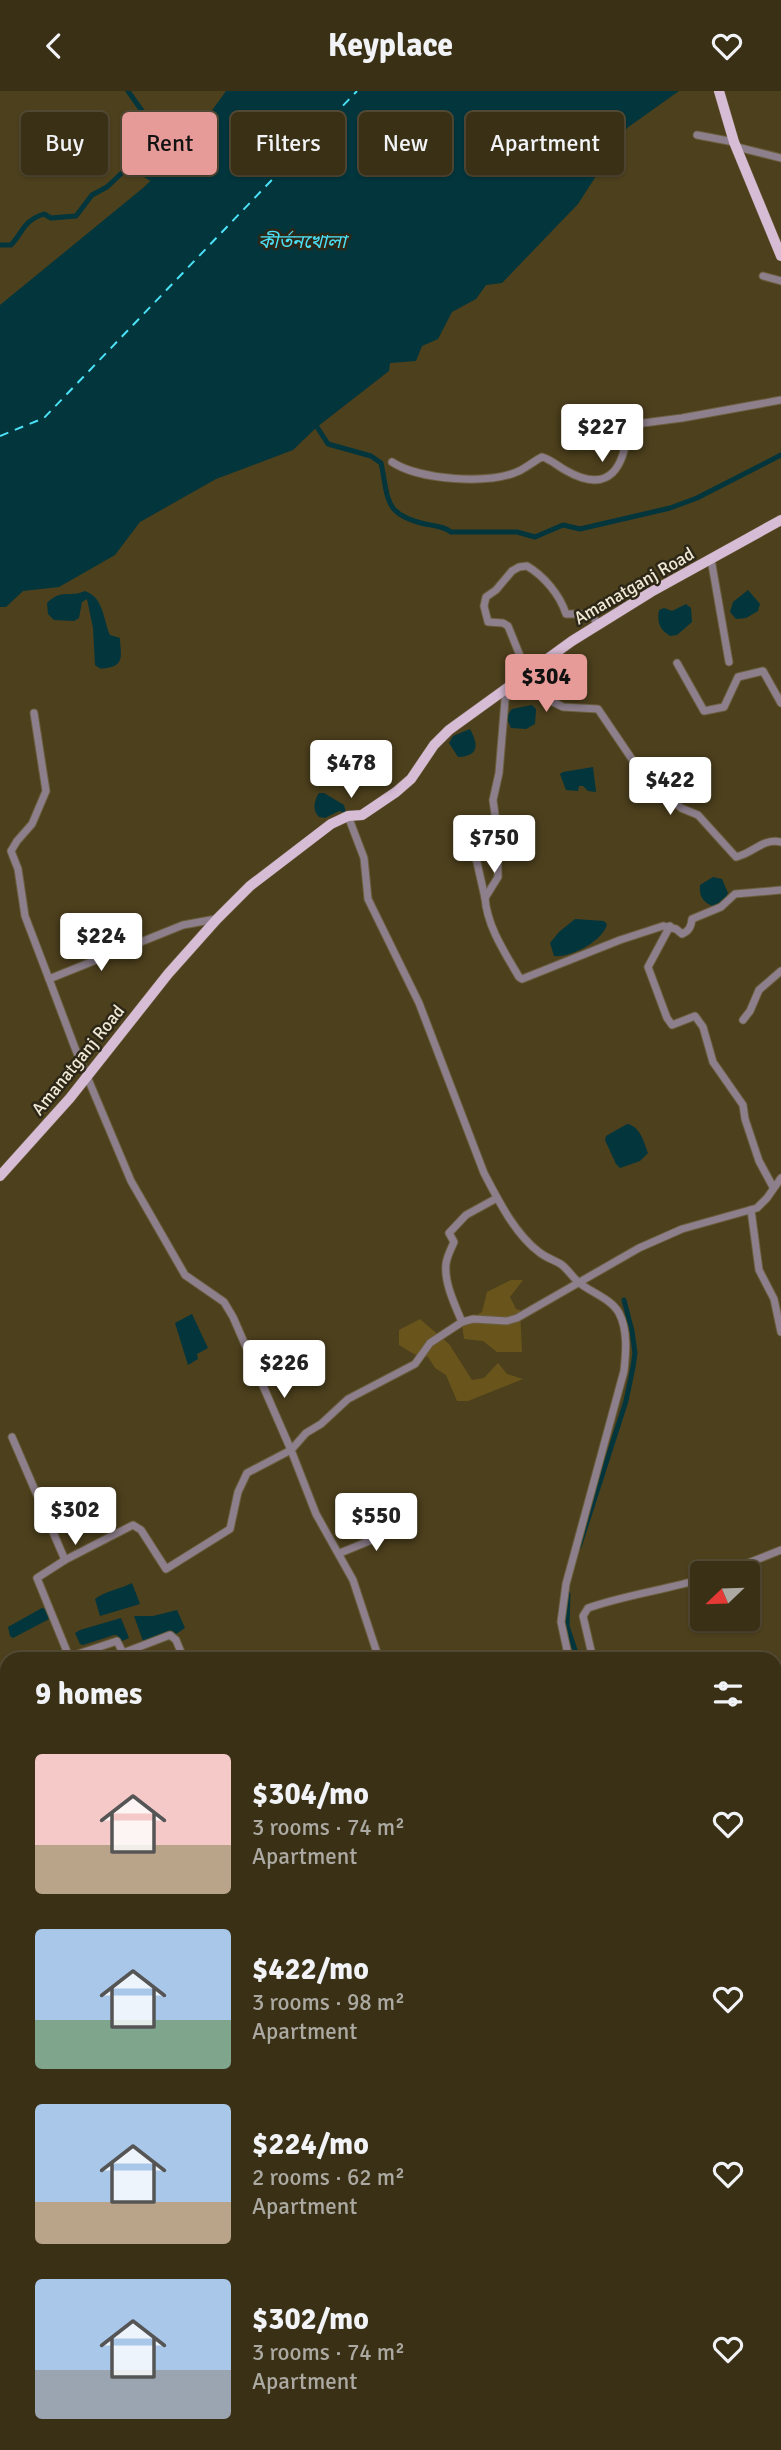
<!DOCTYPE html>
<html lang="en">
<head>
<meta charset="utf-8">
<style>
	:root { --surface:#3a3016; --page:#41381f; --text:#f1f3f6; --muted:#aba9a1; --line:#544b35; --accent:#e69b98 }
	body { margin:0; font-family:Signika,"Noto Sans Bengali",sans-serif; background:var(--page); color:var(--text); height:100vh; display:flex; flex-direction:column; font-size:26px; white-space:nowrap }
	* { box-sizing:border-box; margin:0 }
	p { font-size:23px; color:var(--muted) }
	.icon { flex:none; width:38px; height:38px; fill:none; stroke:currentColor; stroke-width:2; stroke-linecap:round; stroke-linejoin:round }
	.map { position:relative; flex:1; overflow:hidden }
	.details { position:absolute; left:0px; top:1561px; width:782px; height:798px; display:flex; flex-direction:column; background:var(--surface); border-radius:21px 21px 0 0; box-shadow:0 2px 5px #0004,0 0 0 2px var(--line) }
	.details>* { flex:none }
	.banner { position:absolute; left:21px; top:21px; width:740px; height:63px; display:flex; gap:14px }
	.needle { width:46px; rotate:247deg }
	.buttons { position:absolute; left:690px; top:1470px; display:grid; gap:14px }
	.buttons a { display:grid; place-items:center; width:70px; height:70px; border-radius:7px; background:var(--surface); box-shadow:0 2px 5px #0004,0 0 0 2px var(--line); font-size:35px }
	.price { position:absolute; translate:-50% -60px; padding:0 16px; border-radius:7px; background:#fff; color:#222; font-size:23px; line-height:46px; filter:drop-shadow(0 2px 4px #0008) }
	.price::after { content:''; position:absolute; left:50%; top:42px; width:21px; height:16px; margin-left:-10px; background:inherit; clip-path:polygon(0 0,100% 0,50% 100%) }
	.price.current { background:var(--accent); color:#111 }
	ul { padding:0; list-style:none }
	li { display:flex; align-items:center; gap:21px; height:175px; padding:0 35px }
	li span { display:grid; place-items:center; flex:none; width:196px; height:140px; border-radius:7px; color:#555 }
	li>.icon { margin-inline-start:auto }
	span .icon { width:84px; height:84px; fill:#fffc; stroke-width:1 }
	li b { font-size:30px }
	h2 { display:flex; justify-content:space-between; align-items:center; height:84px; padding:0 35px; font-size:30px }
	.chip { padding:0 24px; border-radius:7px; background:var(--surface); box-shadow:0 2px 5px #0004,0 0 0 2px var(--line); font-size:24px; line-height:63px }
	.chip.current { background:var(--accent); color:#111 }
	header { display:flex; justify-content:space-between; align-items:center; height:91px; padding:0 35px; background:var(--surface); font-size:32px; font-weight:700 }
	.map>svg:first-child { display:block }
	.green { fill:#69551c }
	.water { fill:#02353c }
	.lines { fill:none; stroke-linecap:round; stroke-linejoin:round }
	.canal { stroke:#02353c; stroke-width:5 }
	.ferry { stroke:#4be1f6; stroke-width:2; stroke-dasharray:9 7; stroke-linecap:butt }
	.minor-casing { stroke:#6a5e3e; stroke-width:9 }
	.major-casing { stroke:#6a5e3e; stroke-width:11 }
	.minor { stroke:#8d7f8c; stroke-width:7 }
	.major { stroke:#d7bcd5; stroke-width:10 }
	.labels { text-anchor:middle; stroke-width:5; stroke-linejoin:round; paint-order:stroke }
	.street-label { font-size:18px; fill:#f0e9d5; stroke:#2d2718 }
	.water-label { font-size:19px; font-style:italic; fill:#4be1f6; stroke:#2d2718 }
</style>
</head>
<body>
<header><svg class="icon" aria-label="back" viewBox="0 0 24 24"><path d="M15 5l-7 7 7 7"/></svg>Keyplace<svg class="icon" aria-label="heart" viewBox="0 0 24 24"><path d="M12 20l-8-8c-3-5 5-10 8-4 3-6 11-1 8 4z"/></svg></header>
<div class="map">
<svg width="781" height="2359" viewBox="0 0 781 2359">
	<rect width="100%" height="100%" fill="#4d401d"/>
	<!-- green -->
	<g class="green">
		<path d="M511,1189h12l-13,17 6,12 4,1 2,42h-25l-14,-11 -19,-2 -2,-15 20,-12 5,-20z"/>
		<path d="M420,1228l29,25 23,36 12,-2 14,-15 9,11 16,5 -55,22h-11l-11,-26 -11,-7 -7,-11 -14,-3 -15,-9v-15z"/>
		<path d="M347,2352h216l-10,7h-203z"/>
	</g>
	<!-- water -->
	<g class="water">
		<path d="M226,0h453l-52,37 -49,76 -76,79 -16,2 -10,14 -24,13 -14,27 -16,7 -6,15 -26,2 -1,8 -72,56 -24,23 -77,29 -76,43 -25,33 -56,32 -36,4 -17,16h-6v-302l143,-117 44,-43z"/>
		<path d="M748,499l12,14 -2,7 -12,7 -10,1 -6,-7 3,-10z"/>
		<path d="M85,500c19,7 18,28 25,44l10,3c0,15 6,27 -13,30 -8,1 -6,1 -12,-3l-2,-37 -6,-29 -5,3 -3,16 -5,3 -20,-1 -6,-6 -1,-11c15,-15 23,-5 38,-12z"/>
		<path d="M686,513l5,4 1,14 -15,13 -7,1c-11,-7 -13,-14 -11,-26l5,-2 8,3z"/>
		<path d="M532,614l4,4 -1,15 -9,5 -15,-1 -5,-11 6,-8z"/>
		<path d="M470,638c8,15 10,27 -12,28l-9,-14 4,-7z"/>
		<path d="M593,676l3,25 -8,-1 -5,-5h-4l-1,5 -12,-1 -6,-16 3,-2z"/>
		<path d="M319,702h5l20,12 2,8 -7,-2 -14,7 -6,-1c-7,-7 -5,-16 0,-24z"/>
		<path d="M713,786l9,2 6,14 -2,4 -12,10c-11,-5 -15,-10 -14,-22z"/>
		<path d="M575,828l29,2 3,3c-3,16 -36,34 -53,32l-4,-13 9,-11z"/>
		<path d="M627,1033c13,2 17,18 21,29l-8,8 -20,7 -4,-4 -11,-24 1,-4z"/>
		<path d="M192,1223l16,34 -11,6 1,5 -10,6 -13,-42z"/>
		<path d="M132,1492l8,21 -40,12 -5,-17c10,-8 26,-10 37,-16z"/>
		<path d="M42,1517l6,2 5,7 -40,21 -3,-2 -2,-9z"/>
		<path d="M177,1519l8,18 -9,6 -3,-3 -30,10 -9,-25h19z"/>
		<path d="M121,1527l8,20 -9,4 -3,-7h-3l-31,10 -3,-1 -5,-11 5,-3z"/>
	</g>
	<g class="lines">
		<!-- canal -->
		<g class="canal">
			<path d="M128,0l31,44 4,9 -5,13 3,8 -3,8 3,3"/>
			<path d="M0,154h11c13,-14 12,-24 33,-31l7,4 25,-2 16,-21 15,-8 18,-17 10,-2 15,10 8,-5"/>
			<path d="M317,336l11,17 43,12 10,7c8,37 2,51 44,61 10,2 18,2 26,8h66l18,5 28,-12 17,4 90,-21 27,-10 84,-43"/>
			<path d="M579,1456l47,-146 7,-34 2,-14 -3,-22 -8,-31"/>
			<path d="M568,1503l-1,32 11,33"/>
			<path d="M498,2352l12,7"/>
		</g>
		<!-- ferry -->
		<path class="ferry" d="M0,345l44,-18 313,-327"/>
		<!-- minor casing -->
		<g class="minor-casing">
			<g id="minor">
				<path d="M697,44l37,7"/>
				<path d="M737,56l44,11"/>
				<path d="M763,185l18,5"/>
				<path d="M392,371c27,18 97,23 127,9 7,-3 15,-10 23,-14 10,3 14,8 23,13 45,26 60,-3 63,-45l54,-7 99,-18"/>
				<path d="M711,468l18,103"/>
				<path d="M677,572l27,48 20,-4 14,-30 25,-6 18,32"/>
				<path d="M540,573l13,38 10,5 35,2 42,62 41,37 17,7 38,42c18,-4 26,-19 45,-15"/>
				<path d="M527,582l-19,-47 -5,-3 -15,-1 -4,-16 2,-9 10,-7 16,-19 7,-4 8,-1c17,10 33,29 39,48h24l9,11"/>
				<path d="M506,597l-7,85 -6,27 4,29 1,48 -13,21c2,28 20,55 34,79l3,2 98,-39 43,-14 13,3 6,5c7,-3 9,-7 10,-15l29,-12 14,-13 46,-4"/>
				<path d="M34,622l12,78 -14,33 -15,17 -6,10 7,18 7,47 24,63"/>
				<path d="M348,725l16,42 4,41 51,104 65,170c14,27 31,61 55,79 7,6 16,8 23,13 6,5 10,11 15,16 12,11 34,17 42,32 9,17 7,40 5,58l-58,213 -5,38 8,37"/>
				<path d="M476,767l9,40"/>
				<path d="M670,835l-22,41 19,51 5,7 23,-9 8,11 10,35 30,43 2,14 14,42 14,26"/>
				<path d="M743,929l7,-9 9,-21 22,-19"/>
				<path d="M751,1119l8,60 15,29 7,33"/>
				<path d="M462,1231c-7,-17 -18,-39 -16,-58 1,-8 5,-15 8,-22l-5,-9 17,-18 31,-17"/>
				<path d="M12,1346l53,123 -28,18 33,81"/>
				<path d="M340,1462l63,-26"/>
				<path d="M65,1469l68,-35 8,5 25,39 64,-40 8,-37 9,-19 44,-23 -58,-133 -9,-15 -39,-27 -54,-94 -56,-133 -26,-69 134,-54 33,-6"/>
				<path d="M723,1482l58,-23"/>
				<path d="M69,1566l48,-16 6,12 47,-18 6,5 7,17"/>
				<path d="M379,1568l-26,-79 -37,-66 -25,-64 15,-17 15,-9 27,-25 67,-35 15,-21 32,-21 11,-3 34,2 10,-3 122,-70 43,-19 75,-21 10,-10 14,-20"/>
				<path d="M593,1568l-10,-43 5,-8c37,-13 76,-18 114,-29"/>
				<path d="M0,1617l7,1"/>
				<path d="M775,1790l6,-1"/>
				<path d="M0,1813l7,-1"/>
				<path d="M0,2073l7,22"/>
				<path d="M775,2094h6"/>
				<path d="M775,2226l6,-4"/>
				<path d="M0,2234l7,-2"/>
				<path d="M222,2352l3,7"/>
				<path d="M413,2352l1,7"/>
				<path d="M555,2359l13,-7"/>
			</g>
		</g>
		<!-- major casing -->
		<g class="major-casing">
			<g id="major">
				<path d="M719,0l15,51 47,114"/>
				<path d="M0,1085l70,-78 98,-124 49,-55 33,-33 81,-62 17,-8 14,-1 34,-23 15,-13 23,-34 15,-15 123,-89 79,-49 130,-72"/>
			</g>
		</g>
		<!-- minor -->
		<use href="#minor" class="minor"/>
		<!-- major -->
		<use href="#major" class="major"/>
	</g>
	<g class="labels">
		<!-- street labels -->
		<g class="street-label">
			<text transform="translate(634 495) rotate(-30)" y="6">Amanatganj Road</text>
			<text transform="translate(78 969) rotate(-51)" y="6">Amanatganj Road</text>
		</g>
		<!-- water labels -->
		<g class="water-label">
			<text x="302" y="157">কীর্তনখোলা</text>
		</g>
	</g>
</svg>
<div class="buttons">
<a><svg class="needle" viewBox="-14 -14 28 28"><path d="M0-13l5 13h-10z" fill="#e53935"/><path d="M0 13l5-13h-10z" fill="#aba9a1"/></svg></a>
</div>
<b class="price" style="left:602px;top:373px">$227</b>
<b class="price current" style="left:546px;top:623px">$304</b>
<b class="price" style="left:351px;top:709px">$478</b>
<b class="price" style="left:670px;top:726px">$422</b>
<b class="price" style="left:494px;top:784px">$750</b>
<b class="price" style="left:101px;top:882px">$224</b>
<b class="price" style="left:284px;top:1309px">$226</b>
<b class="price" style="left:75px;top:1456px">$302</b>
<b class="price" style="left:376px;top:1462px">$550</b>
<div class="banner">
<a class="chip">Buy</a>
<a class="chip current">Rent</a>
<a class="chip">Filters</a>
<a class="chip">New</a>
<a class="chip">Apartment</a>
</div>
<section class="details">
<h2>9 homes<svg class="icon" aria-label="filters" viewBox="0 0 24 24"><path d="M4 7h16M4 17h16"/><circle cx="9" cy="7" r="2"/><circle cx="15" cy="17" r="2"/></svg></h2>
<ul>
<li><span style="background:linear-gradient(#f6c9c9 65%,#b9a48a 0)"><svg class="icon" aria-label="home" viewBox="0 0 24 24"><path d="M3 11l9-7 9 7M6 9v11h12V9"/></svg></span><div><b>$304/mo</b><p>3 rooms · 74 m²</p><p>Apartment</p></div><svg class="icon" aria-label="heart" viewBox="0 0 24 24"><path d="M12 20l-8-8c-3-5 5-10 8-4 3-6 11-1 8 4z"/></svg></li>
<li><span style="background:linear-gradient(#a9c7e8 65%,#7fa58c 0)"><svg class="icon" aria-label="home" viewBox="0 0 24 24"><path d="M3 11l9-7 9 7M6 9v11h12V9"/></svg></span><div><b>$422/mo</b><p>3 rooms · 98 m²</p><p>Apartment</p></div><svg class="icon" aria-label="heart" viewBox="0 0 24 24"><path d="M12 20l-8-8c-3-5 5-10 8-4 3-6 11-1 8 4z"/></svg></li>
<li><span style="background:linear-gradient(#a9c7e8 70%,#b9a48a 0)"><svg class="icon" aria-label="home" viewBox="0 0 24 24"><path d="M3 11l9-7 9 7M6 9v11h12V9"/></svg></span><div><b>$224/mo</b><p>2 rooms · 62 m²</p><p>Apartment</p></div><svg class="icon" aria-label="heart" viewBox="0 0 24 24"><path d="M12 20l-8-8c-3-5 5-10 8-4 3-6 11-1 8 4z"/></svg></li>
<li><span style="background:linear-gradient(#a9c7e8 65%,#9aa5b1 0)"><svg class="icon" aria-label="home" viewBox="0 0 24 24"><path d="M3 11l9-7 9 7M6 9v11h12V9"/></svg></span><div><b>$302/mo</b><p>3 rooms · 74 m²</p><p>Apartment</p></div><svg class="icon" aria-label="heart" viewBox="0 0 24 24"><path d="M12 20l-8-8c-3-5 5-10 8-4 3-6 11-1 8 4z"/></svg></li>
</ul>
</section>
</div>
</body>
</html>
